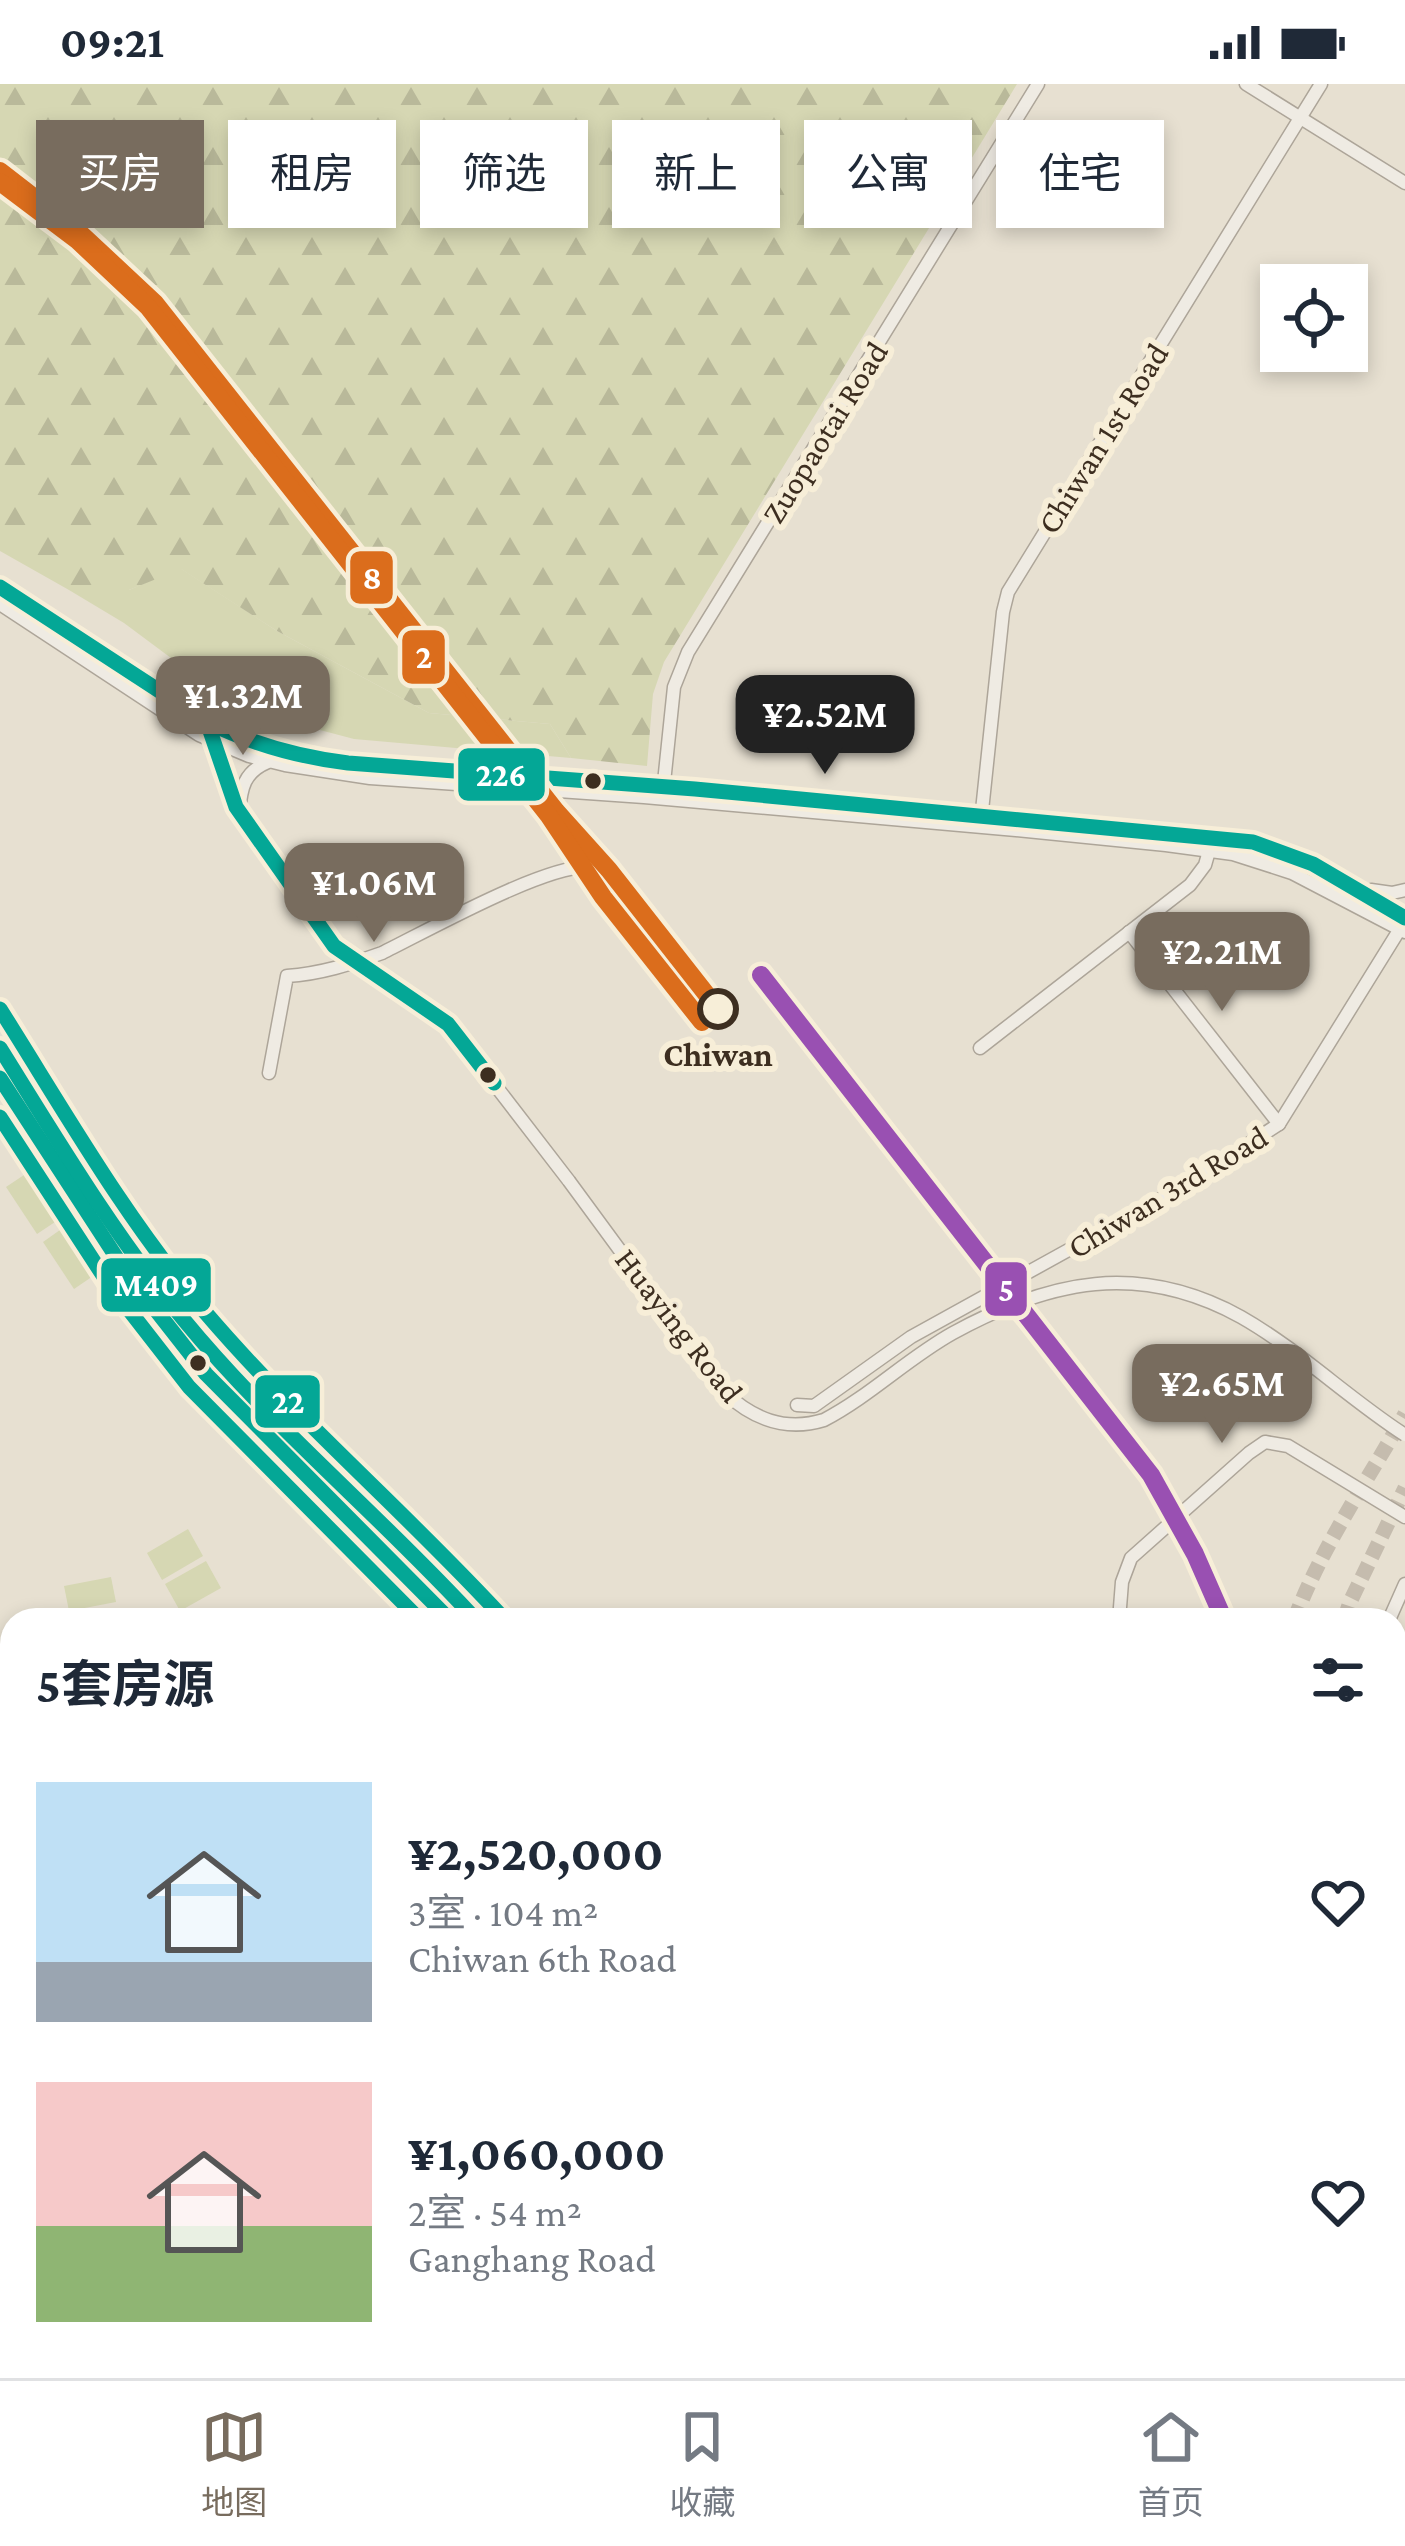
<!DOCTYPE html>
<html lang="zh">
<head>
<meta charset="utf-8">
<style>
	:root { --surface:#fff; --page:#f2f2f3; --text:#1f2937; --muted:#747a83; --line:#e0e1e3; --accent:#786c5e }
	body { margin:0; font-family:"Crimson Pro","Noto Sans SC",serif; background:var(--page); color:var(--text); height:100vh; display:flex; flex-direction:column; font-size:45px; white-space:nowrap }
	* { box-sizing:border-box; margin:0 }
	p { font-size:39px; color:var(--muted) }
	.icon { flex:none; width:66px; height:66px; fill:none; stroke:currentColor; stroke-width:2; stroke-linecap:round; stroke-linejoin:round }
	.map { position:relative; flex:1; overflow:hidden }
	.details { position:absolute; left:0px; top:1524px; width:1407px; height:771px; display:flex; flex-direction:column; background:var(--surface); border-radius:36px 36px 0 0; box-shadow:0 6px 18px #0003 }
	.details>* { flex:none }
	.top-card { position:absolute; left:36px; top:36px; width:1335px; height:108px; display:flex; gap:24px }
	.tools { position:absolute; left:1260px; top:180px; display:grid; gap:24px }
	.tools a { display:grid; place-items:center; width:108px; height:108px; border-radius:0px; background:var(--surface); box-shadow:0 6px 18px #0003; font-size:60px }
	.price { position:absolute; translate:-50% -102px; padding:0 27px; border-radius:24px; background:var(--accent); color:#fff; font-size:39px; line-height:78px; filter:drop-shadow(0 3px 6px #0008) }
	.price::after { content:''; position:absolute; left:50%; top:72px; width:36px; height:27px; margin-left:-18px; background:inherit; clip-path:polygon(0 0,100% 0,50% 100%) }
	.price.on { background:#222; color:#fff }
	ul { padding:0; list-style:none }
	li { display:flex; align-items:center; gap:36px; height:300px; padding:0 36px }
	li span { display:grid; place-items:center; flex:none; width:336px; height:240px; border-radius:0px; color:#555 }
	li>.icon { margin-inline-start:auto }
	span .icon { width:144px; height:144px; fill:#fffc; stroke-width:1 }
	li b { font-size:51px }
	h2 { display:flex; justify-content:space-between; align-items:center; height:144px; padding:0 36px; font-size:51px }
	.pill { padding:0 42px; border-radius:0px; background:var(--surface); box-shadow:0 6px 18px #0003; font-size:42px; line-height:108px }
	.pill.on { background:var(--accent); color:#fff }
	.status { display:flex; justify-content:space-between; align-items:center; height:84px; padding:0 60px; background:var(--surface); direction:ltr }
	.status svg { height:33px; fill:currentColor }
	.tabs { display:flex; justify-content:space-around; align-items:center; height:168px; border-top:3px solid var(--line); background:var(--surface); font-size:33px; color:var(--muted) }
	.tabs a { display:grid; justify-items:center; gap:6px }
	.tabs .on { color:var(--accent) }
	.map>svg:first-child { display:block }
	.grass { fill:#d6d7b3 }
	.forest { fill:url(#forest-firs) }
	.park { fill:url(#park-tufts) }
	.lines { fill:none; stroke-linecap:round; stroke-linejoin:round }
	.major-tunnel { stroke:#c5bcae; stroke-width:15; stroke-dasharray:15 8; stroke-linecap:butt }
	.minor-casing { stroke:#ada599; stroke-width:15 }
	.major-casing { stroke:#928b80; stroke-width:18 }
	.minor { stroke:#efebe3; stroke-width:12 }
	.major { stroke:#e6e1d4; stroke-width:15 }
	.minor-bridge-casing { stroke:#ada599; stroke-width:15; stroke-linecap:butt }
	.minor-bridge { stroke:#efebe3; stroke-width:12 }
	.bus-1-casing { stroke:#f7eed8; stroke-width:24 }
	.bus-2-casing { stroke:#f7eed8; stroke-width:24 }
	.bus-3-casing { stroke:#f7eed8; stroke-width:24 }
	.bus-1 { stroke:#04a796; stroke-width:15 }
	.bus-2 { stroke:#04a796; stroke-width:15 }
	.bus-3 { stroke:#04a796; stroke-width:15 }
	.metro-1-casing { stroke:#f7eed8; stroke-width:27 }
	.metro-2-casing { stroke:#f7eed8; stroke-width:27 }
	.metro-3-casing { stroke:#f7eed8; stroke-width:27 }
	.metro-1 { stroke:#9950b2; stroke-width:18 }
	.metro-2 { stroke:#db6d1c; stroke-width:18 }
	.metro-3 { stroke:#db6d1c; stroke-width:18 }
	.bus-dot { fill:#3d2e20; stroke:#f7eed8; stroke-width:4.5 }
	.stop-dot { fill:#f7eed8; stroke:#3d2e20; stroke-width:6 }
	.labels { text-anchor:middle; stroke-width:12; stroke-linejoin:round; paint-order:stroke }
	.street-label { font-size:33px; fill:#3d2e20; stroke:#f7eed8 }
	.stop-label { font-size:33px; font-weight:bold; fill:#3d2e20; stroke:#f7eed8 }
	.line-badge { stroke:#f7eed8; stroke-width:4.5 }
	.badge-label { font-size:33px; text-anchor:middle; font-weight:bold; fill:#fff }
</style>
</head>
<body>
<div class="status"><b>09:21</b><svg viewBox="0 0 49 12"><path d="M0 12V9h3v3zM5 12V6h3v6zM10 12V3h3v9zM15 12V0h3v12zM26 1h20v11H26zM47 4h2v5h-2z"/></svg></div>
<div class="map">
<svg width="1405" height="2294" viewBox="0 0 1405 2294">
	<defs>
		<pattern id="forest-firs" width="22" height="20" patternUnits="userSpaceOnUse" patternTransform="scale(3)"><rect width="22" height="20" fill="#d6d7b3"/><path d="M5 1l3.5 6h-7zM16 11l3.5 6h-7z" fill="#b9b99a"/></pattern>
		<pattern id="park-tufts" width="24" height="20" patternUnits="userSpaceOnUse" patternTransform="scale(3)"><rect width="24" height="20" fill="#d6d7b3"/><path d="M3 7l-1-3M5 7V3M7 7l1-3M15 17l-1-3M17 17v-4M19 17l1-3" fill="none" stroke="#b9b99a"/></pattern>
	</defs>
	<rect width="100%" height="100%" fill="#e7e0d1"/>
	<!-- grass -->
	<g class="grass">
		<path d="M180,484l97,63 152,82 121,11 21,34 -217,-19 -72,-19 -72,-33 -86,-64 -55,-33h60z"/>
		<path d="M30,1087l31,47 -24,16 -31,-47z"/>
		<path d="M67,1141l32,47 -25,17 -31,-47z"/>
		<path d="M188,1445l15,27 -41,24 -15,-27z"/>
		<path d="M206,1477l15,27 -41,23 -15,-27z"/>
		<path d="M111,1493l5,25 -47,9 -5,-25z"/>
	</g>
	<!-- forest -->
	<g class="forest">
		<path d="M0,0h1017l-353,578 -11,32 -6,72 -76,-8 -21,-34 -121,-11 -152,-82 -96,-62 -52,21h-60l-69,-39z"/>
		<path d="M1395,2217l10,5v69l-107,3 -1,-11h98z"/>
	</g>
	<!-- park -->
	<path class="park" d="M12,1589v694h1087l10,11h-1109v-704z"/>
	<g class="lines">
		<!-- major-tunnel -->
		<g class="major-tunnel">
			<path d="M1294,1536c28,-74 72,-137 111,-206"/>
			<path d="M1344,1536l6,-18 55,-114"/>
			<path d="M1219,2283v11"/>
		</g>
		<!-- minor casing -->
		<g class="minor-casing">
			<g id="minor">
				<path d="M1246,0l159,99"/>
				<path d="M0,503l207,135c44,23 92,36 141,41l347,26 558,53c56,13 104,46 152,76"/>
				<path d="M0,520l199,131 50,21 36,9 85,13 274,19 372,33 150,15 67,9 59,19 113,59"/>
				<path d="M213,657l23,66 93,132 5,7 114,78 121,157"/>
				<path d="M663,708l11,-105 14,-35 350,-568"/>
				<path d="M239,728c2,-24 5,-40 29,-50"/>
				<path d="M981,736l22,-208 5,-20 313,-508"/>
				<path d="M1371,806l21,3 13,-3"/>
				<path d="M1129,848l150,192"/>
				<path d="M980,964l210,-163 15,-20 4,-14"/>
				<path d="M32,976c63,98 123,198 201,285 86,97 187,178 272,275"/>
				<path d="M269,989l18,-97c33,-2 64,-12 95,-23 45,-22 166,-90 209,-86"/>
				<path d="M0,994l126,194 80,102 244,246"/>
				<path d="M797,1321l17,1 97,-69 275,-152 93,-61 124,-200"/>
				<path d="M1119,1536l3,-38 9,-24 118,-105 16,-11 23,4 117,71"/>
				<path d="M1389,1536l16,-36"/>
				<path d="M1395,1655l10,1"/>
				<path d="M1238,2283l7,11"/>
				<path d="M1363,2283l7,11"/>
			</g>
		</g>
		<!-- major casing -->
		<g class="major-casing">
			<g id="major">
				<path d="M0,938c65,103 127,210 205,303 88,105 196,192 286,295"/>
				<path d="M0,970c64,100 125,202 202,292 84,97 182,178 267,274"/>
				<path d="M1117,2283l10,11"/>
				<path d="M1138,2283l10,11"/>
				<path d="M1260,2283l1,11"/>
			</g>
		</g>
		<!-- minor -->
		<use href="#minor" class="minor"/>
		<!-- major -->
		<use href="#major" class="major"/>
		<!-- minor-bridge casing -->
		<g class="minor-bridge-casing">
			<path id="minor-bridge" d="M569,1097l155,211c29,27 61,40 100,28 46,-24 84,-62 129,-87 97,-53 186,-72 288,-16 58,33 108,82 164,118"/>
		</g>
		<!-- minor-bridge -->
		<use href="#minor-bridge" class="minor-bridge"/>
		<!-- bus-1 casing -->
		<g class="bus-1-casing">
			<g id="bus-1">
				<path d="M0,503l207,135c45,22 91,35 141,41l347,26 558,53 60,22 92,54"/>
				<path d="M207,638l29,85 98,139 114,78 46,59"/>
			</g>
		</g>
		<!-- bus-2 casing -->
		<g class="bus-2-casing">
			<g id="bus-2">
				<path d="M0,925c65,103 126,211 205,303 93,109 203,202 300,308"/>
				<path d="M0,994l126,194 80,102 244,246"/>
			</g>
		</g>
		<!-- bus-3 casing -->
		<g class="bus-3-casing">
			<g id="bus-3">
				<path d="M0,964c58,93 114,187 184,272 89,108 198,197 292,300"/>
				<path d="M0,1033l108,166 81,104 231,233"/>
			</g>
		</g>
		<!-- bus-1 -->
		<use href="#bus-1" class="bus-1"/>
		<!-- bus-2 -->
		<use href="#bus-2" class="bus-2"/>
		<!-- bus-3 -->
		<use href="#bus-3" class="bus-3"/>
		<!-- metro-1 casing -->
		<g class="metro-1-casing">
			<path id="metro-1" d="M761,891l390,500 44,79 29,66"/>
		</g>
		<!-- metro-2 casing -->
		<g class="metro-2-casing">
			<path id="metro-2" d="M0,87l80,62 75,70 401,508 53,59 109,139"/>
		</g>
		<!-- metro-3 casing -->
		<g class="metro-3-casing">
			<path id="metro-3" d="M0,98l77,58 71,67 401,509 54,81 99,125"/>
		</g>
		<!-- metro-1 -->
		<use href="#metro-1" class="metro-1"/>
		<!-- metro-2 -->
		<use href="#metro-2" class="metro-2"/>
		<!-- metro-3 -->
		<use href="#metro-3" class="metro-3"/>
	</g>
	<!-- markers -->
	<g class="bus-dot">
		<circle cx="593" cy="697" r="10"/>
		<circle cx="488" cy="991" r="10"/>
		<circle cx="198" cy="1279" r="10"/>
	</g>
	<circle class="stop-dot" cx="718" cy="925" r="18"/>
	<g class="labels">
		<!-- street labels -->
		<g class="street-label">
			<text transform="translate(824 348) rotate(-58)" y="12">Zuopaotai Road</text>
			<text transform="translate(1102 354) rotate(-58)" y="12">Chiwan 1st Road</text>
			<text transform="translate(1167 1107) rotate(-31)" y="12">Chiwan 3rd Road</text>
			<text transform="translate(680 1241) rotate(52)" y="12">Huaying Road</text>
		</g>
		<!-- stop labels -->
		<g class="stop-label">
			<text x="718" y="982">Chiwan</text>
		</g>
	</g>
	<g class="line-badge">
		<rect x="348" y="465" width="47" height="57" rx="12" fill="#db6d1c"/>
		<rect x="400" y="544" width="47" height="58" rx="12" fill="#db6d1c"/>
		<rect x="456" y="662" width="91" height="57" rx="12" fill="#04a796"/>
		<rect x="99" y="1172" width="114" height="58" rx="12" fill="#04a796"/>
		<rect x="983" y="1176" width="46" height="58" rx="12" fill="#9950b2"/>
		<rect x="253" y="1289" width="69" height="57" rx="12" fill="#04a796"/>
	</g>
	<g class="badge-label">
		<text x="372" y="505">8</text>
		<text x="424" y="584">2</text>
		<text x="501" y="702">226</text>
		<text x="156" y="1212">M409</text>
		<text x="1006" y="1217">5</text>
		<text x="288" y="1329">22</text>
	</g>
</svg>
<div class="tools">
<a><svg class="icon" aria-label="locate" viewBox="0 0 24 24"><circle cx="12" cy="12" r="6"/><path d="M12 2v4M12 18v4M2 12h4M18 12h4"/></svg></a>
</div>
<b class="price" style="left:243px;top:674px">¥1.32M</b>
<b class="price on" style="left:825px;top:693px">¥2.52M</b>
<b class="price" style="left:374px;top:861px">¥1.06M</b>
<b class="price" style="left:1222px;top:930px">¥2.21M</b>
<b class="price" style="left:1222px;top:1362px">¥2.65M</b>
<div class="top-card">
<a class="pill on">买房</a>
<a class="pill">租房</a>
<a class="pill">筛选</a>
<a class="pill">新上</a>
<a class="pill">公寓</a>
<a class="pill">住宅</a>
</div>
<section class="details">
<h2>5套房源<svg class="icon" aria-label="filters" viewBox="0 0 24 24"><path d="M4 7h16M4 17h16"/><circle cx="9" cy="7" r="2"/><circle cx="15" cy="17" r="2"/></svg></h2>
<ul>
<li><span style="background:linear-gradient(#bfe0f5 75%,#9aa5b1 0)"><svg class="icon" aria-label="home" viewBox="0 0 24 24"><path d="M3 11l9-7 9 7M6 9v11h12V9"/></svg></span><div><b>¥2,520,000</b><p>3室 · 104 m²</p><p>Chiwan 6th Road</p></div><svg class="icon" aria-label="heart" viewBox="0 0 24 24"><path d="M12 20l-8-8c-3-5 5-10 8-4 3-6 11-1 8 4z"/></svg></li>
<li><span style="background:linear-gradient(#f6c9c9 60%,#8fb573 0)"><svg class="icon" aria-label="home" viewBox="0 0 24 24"><path d="M3 11l9-7 9 7M6 9v11h12V9"/></svg></span><div><b>¥1,060,000</b><p>2室 · 54 m²</p><p>Ganghang Road</p></div><svg class="icon" aria-label="heart" viewBox="0 0 24 24"><path d="M12 20l-8-8c-3-5 5-10 8-4 3-6 11-1 8 4z"/></svg></li>
</ul>
</section>
</div>
<nav class="tabs">
<a class="on"><svg class="icon" aria-label="map" viewBox="0 0 24 24"><path d="M3 6l6-2 6 2 6-2v14l-6 2-6-2-6 2zM9 4v14M15 6v14"/></svg>地图</a>
<a><svg class="icon" aria-label="saved" viewBox="0 0 24 24"><path d="M7 4h10v16l-5-4-5 4z"/></svg>收藏</a>
<a><svg class="icon" aria-label="home" viewBox="0 0 24 24"><path d="M3 11l9-7 9 7M6 9v11h12V9"/></svg>首页</a>
</nav>
</body>
</html>
